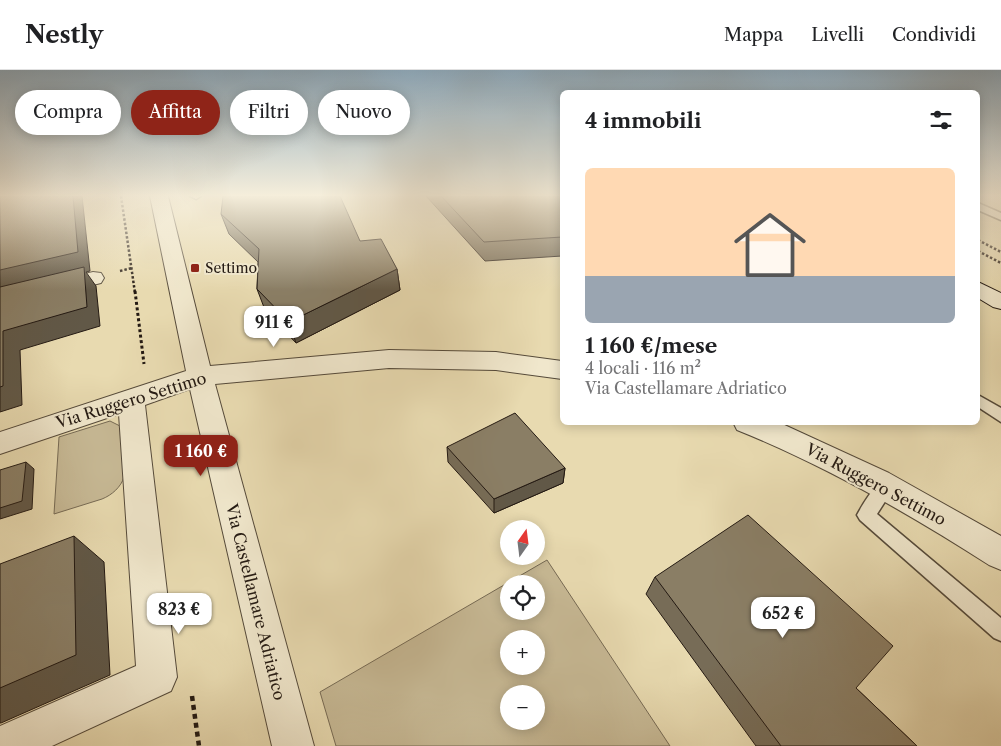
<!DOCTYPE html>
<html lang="it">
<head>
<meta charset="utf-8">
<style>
	:root { --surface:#fff; --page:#f6f6f6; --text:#202124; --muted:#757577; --line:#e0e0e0; --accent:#8f2418 }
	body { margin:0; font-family:"Libre Caslon Text",serif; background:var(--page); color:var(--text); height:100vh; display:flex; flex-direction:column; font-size:19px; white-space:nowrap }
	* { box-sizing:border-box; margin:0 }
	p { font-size:16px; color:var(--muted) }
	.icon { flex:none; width:28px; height:28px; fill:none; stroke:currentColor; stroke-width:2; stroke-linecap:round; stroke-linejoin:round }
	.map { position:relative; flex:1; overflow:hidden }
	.drawer { position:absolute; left:560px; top:20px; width:420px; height:335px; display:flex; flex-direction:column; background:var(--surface); border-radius:8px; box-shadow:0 2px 12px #0003 }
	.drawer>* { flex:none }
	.guide { position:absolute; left:15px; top:20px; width:470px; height:45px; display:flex; gap:10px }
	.needle { width:32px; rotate:14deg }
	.fabs { position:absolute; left:500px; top:450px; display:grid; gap:10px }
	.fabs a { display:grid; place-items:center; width:45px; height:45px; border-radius:50%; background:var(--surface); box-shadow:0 2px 12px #0003; font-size:25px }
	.price { position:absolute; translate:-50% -42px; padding:0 11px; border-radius:10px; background:#fff; color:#222; font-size:16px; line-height:32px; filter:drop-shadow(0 1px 2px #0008) }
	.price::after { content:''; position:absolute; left:50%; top:30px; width:15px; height:11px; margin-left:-8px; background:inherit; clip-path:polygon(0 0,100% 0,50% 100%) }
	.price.on { background:var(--accent); color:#fff }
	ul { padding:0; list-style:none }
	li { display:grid; align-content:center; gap:10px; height:265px; padding:0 25px }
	li span { display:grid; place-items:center; height:155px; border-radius:8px; color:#555 }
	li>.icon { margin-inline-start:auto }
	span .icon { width:90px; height:90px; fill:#fffc; stroke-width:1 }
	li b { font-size:21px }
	h2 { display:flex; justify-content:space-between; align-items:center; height:60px; padding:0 25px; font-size:21px }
	.tag { padding:0 18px; border-radius:22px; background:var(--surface); box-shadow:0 2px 12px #0003; font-size:18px; line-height:45px }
	.tag.on { background:var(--accent); color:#fff }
	header { display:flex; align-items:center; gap:30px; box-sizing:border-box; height:70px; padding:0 25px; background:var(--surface); border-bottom:1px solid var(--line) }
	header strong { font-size:24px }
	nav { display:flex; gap:28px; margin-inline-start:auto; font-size:18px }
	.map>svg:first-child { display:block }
	.green { fill:#c7b995; stroke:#766a54; fill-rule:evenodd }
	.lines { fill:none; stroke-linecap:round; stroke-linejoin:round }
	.lane-casing { stroke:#554a3a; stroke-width:3 }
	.street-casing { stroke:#554a3a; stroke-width:2 }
	.secondary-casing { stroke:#241a13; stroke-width:2 }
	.path-far2 { stroke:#241a13; stroke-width:2.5; stroke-dasharray:2.5 2; stroke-linecap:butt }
	.path-far1 { stroke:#241a13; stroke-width:3; stroke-dasharray:3 2.5; stroke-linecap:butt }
	.path { stroke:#241a13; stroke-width:4.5; stroke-dasharray:5 4; stroke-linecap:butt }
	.lane { fill:#f0e7cc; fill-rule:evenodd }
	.street { fill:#f0e7cc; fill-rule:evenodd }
	.secondary { fill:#f0e7cc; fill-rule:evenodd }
	.wall { fill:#776c57; stroke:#241a13 }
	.shaded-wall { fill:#615847; stroke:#241a13 }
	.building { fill:#8a7e65; stroke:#241a13 }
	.poi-dot { fill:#8f2418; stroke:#f0e7cc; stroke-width:2 }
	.labels { text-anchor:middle; stroke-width:4; stroke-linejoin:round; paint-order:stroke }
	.far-poi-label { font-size:14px; fill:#241a13; stroke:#f0e7cc; text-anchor:start }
	.street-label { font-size:16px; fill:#241a13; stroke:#f0e7cc }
</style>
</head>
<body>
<header>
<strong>Nestly</strong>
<nav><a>Mappa</a><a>Livelli</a><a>Condividi</a></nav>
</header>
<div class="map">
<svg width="1001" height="676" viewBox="0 0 1001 676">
	<rect width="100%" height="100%" fill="#e8dab0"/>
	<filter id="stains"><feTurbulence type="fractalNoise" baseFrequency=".004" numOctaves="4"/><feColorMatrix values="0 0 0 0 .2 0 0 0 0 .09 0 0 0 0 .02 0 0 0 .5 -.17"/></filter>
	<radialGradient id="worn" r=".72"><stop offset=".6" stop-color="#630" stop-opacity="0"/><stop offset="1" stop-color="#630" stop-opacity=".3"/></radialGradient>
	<!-- green -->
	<g class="green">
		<path d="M110,351l12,6 2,50c-3,10 -12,18 -22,22l-48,15 5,-77z"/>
		<path d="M547,490l123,186h-334l-16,-54zM509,514h27v27h-27zM509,569h27v27h-27zM509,624h27v27h-27z"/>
	</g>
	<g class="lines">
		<!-- lane casing -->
		<g class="lane-casing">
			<g id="lane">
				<path d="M190,126h11l-5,3z"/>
				<path d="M978,133l23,10v7l-23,-10z"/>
				<path d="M978,325l23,13v14l-23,-15z"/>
				<path d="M887,409l6,2 2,5 -18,28 124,104v23l-7,-3 -134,-118 -3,-5c6,-11 18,-32 30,-36z"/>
			</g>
		</g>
		<!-- street casing -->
		<g class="street-casing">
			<g id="street">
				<path d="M150,126h18l42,170 179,-16 107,2 66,9v18l-66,-9 -107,-2 -174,16 99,362h-42l-82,-357 -45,16 32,272 -6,14 -119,55h-52v-20l136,-60 -17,-252 -119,40v-22l186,-61z"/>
				<path d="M93,202l8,1 3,5 -3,5 -101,25v-14z"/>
				<path d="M733,352h45l13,6 98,45 112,63v34l-12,-5c-81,-52 -163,-99 -252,-135z"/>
			</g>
		</g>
		<!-- secondary casing -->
		<g class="secondary-casing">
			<path id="secondary" d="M978,212l23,11v16l-8,-2 -15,-9z"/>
		</g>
		<!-- path-far2 -->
		<g class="path-far2">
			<path d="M121,126l14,97"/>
			<path d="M978,170l23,12"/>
			<path d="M978,181l23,12"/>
			<path d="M120,201l12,-3"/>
		</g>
		<!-- path-far1 -->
		<path class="path-far1" d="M135,221l9,73"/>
		<!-- path -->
		<path class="path" d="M192,626l7,50"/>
		<!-- lane -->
		<use href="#lane" class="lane"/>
		<!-- street -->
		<use href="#street" class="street"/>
		<!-- secondary -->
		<use href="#secondary" class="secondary"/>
	</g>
	<!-- wall -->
	<g class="wall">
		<path d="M426,126h136v60l-77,5z"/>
		<path d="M221,144l139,27 37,28 3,21 -104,53 -31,-33 -8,-21 1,-27 -29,-28z"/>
		<path d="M447,377l118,21 -2,15 -69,30 -46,-51z"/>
		<path d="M655,507l201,111 61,58h-161l-110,-152z"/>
	</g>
	<!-- shaded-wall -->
	<g class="shaded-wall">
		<path d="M73,126h9l8,75 -4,1 10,14 4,40 -80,24 2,55 -22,7v-142z"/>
		<path d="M397,199l3,21 -104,53 -7,-21z"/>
		<path d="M26,392l8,7 -2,40 -32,10v-11z"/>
		<path d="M565,398l-2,15 -69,30v-14z"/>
		<path d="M74,466l30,26 6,113 -109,48h-1v-35z"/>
	</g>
	<!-- building -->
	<g class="building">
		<path d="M0,126h73l5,56 -78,18z"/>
		<path d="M223,126h117l20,45 21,-2 16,30 -108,53 -32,-33 2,-40 -38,-35z"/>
		<path d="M441,126h121v41l-78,5z"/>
		<path d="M84,197l3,40 -84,24v55l-3,1v-100z"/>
		<path d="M515,343l50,55 -71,31 -47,-52z"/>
		<path d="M26,392l-4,39 -22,7v-38z"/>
		<path d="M748,445l145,131 -37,42 61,58h-136l-126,-169z"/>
		<path d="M74,466l2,119 -76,33v-124z"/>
	</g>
	<!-- sky -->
	<linearGradient id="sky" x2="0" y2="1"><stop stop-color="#8da9bc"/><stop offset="0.57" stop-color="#f5eedb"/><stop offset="1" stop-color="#f5eedb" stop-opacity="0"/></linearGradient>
	<rect width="1001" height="220" fill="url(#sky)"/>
	<!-- markers -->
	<rect class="poi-dot" x="190" y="193" width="10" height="10" rx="2.5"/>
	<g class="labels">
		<!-- far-poi labels -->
		<g class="far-poi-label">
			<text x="205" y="203">Settimo</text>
		</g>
		<!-- street labels -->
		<g class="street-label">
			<text transform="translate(131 330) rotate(-17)" y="6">Via Ruggero Settimo</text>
			<text transform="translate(876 414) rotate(28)" y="6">Via Ruggero Settimo</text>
			<text transform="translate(256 532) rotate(76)" y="6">Via Castellamare Adriatico</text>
		</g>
	</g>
	<rect width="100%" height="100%" filter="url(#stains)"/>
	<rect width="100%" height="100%" fill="url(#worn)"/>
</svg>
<div class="fabs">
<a><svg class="needle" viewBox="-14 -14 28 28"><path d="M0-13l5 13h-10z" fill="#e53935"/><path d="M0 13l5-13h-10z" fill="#757577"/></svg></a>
<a><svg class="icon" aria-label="locate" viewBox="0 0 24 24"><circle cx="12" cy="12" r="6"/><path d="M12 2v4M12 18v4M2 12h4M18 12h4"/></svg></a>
<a>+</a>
<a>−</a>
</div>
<b class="price" style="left:274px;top:278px">911 €</b>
<b class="price on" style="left:201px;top:407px">1 160 €</b>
<b class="price" style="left:179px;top:565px">823 €</b>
<b class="price" style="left:783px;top:569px">652 €</b>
<div class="guide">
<a class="tag">Compra</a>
<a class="tag on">Affitta</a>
<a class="tag">Filtri</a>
<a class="tag">Nuovo</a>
</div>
<section class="drawer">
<h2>4 immobili<svg class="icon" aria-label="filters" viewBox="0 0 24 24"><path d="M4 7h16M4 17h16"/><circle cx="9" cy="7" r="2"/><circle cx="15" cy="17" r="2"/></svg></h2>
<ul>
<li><span style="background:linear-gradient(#ffd9b3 70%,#9aa5b1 0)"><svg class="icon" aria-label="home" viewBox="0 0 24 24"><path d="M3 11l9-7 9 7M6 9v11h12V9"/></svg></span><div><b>1 160 €/mese</b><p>4 locali · 116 m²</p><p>Via Castellamare Adriatico</p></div></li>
</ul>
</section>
</div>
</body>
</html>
